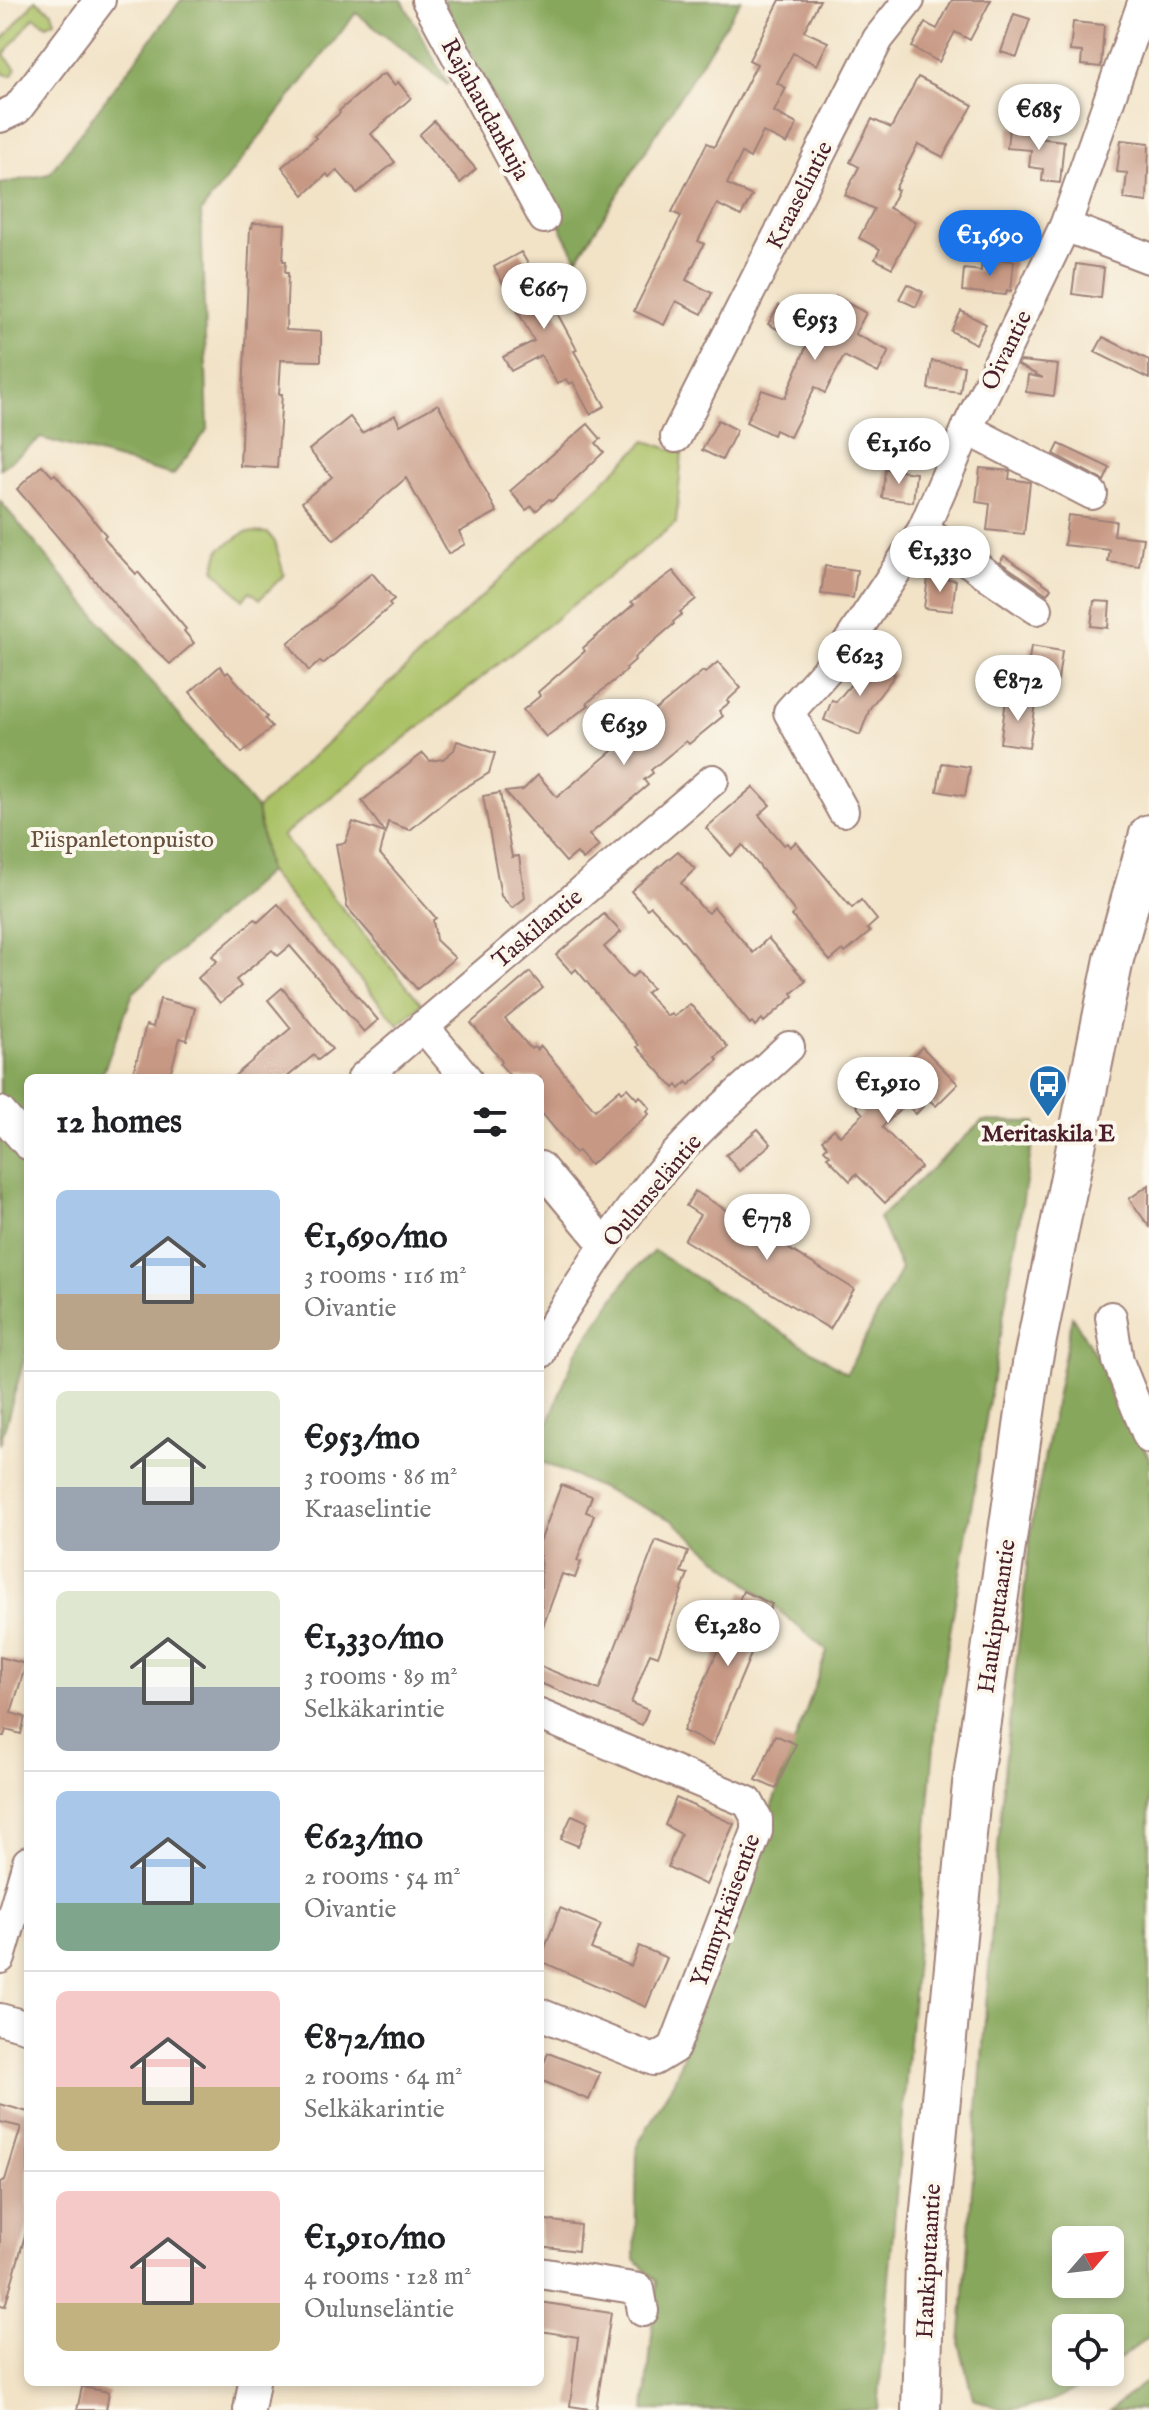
<!DOCTYPE html>
<html lang="en">
<head>
<meta charset="utf-8">
<style>
	:root { --surface:#fff; --page:#f2f2f2; --text:#202124; --muted:#757577; --line:#e0e0e0; --accent:#1a73e8 }
	body { margin:0; font-family:"IM FELL English",serif; background:var(--page); color:var(--text); height:100vh; display:flex; flex-direction:column; font-size:30px; white-space:nowrap }
	* { box-sizing:border-box; margin:0 }
	p { font-size:26px; color:var(--muted) }
	.icon { flex:none; width:44px; height:44px; fill:none; stroke:currentColor; stroke-width:2; stroke-linecap:round; stroke-linejoin:round }
	.map { position:relative; flex:1; overflow:hidden }
	.details { position:absolute; left:24px; top:1074px; width:520px; height:1312px; display:flex; flex-direction:column; background:var(--surface); border-radius:12px; box-shadow:0 4px 12px #0003 }
	.details>* { flex:none }
	.needle { width:52px; rotate:62deg }
	.tools { position:absolute; left:1052px; top:2226px; display:grid; gap:16px }
	.tools a { display:grid; place-items:center; width:72px; height:72px; border-radius:12px; background:var(--surface); box-shadow:0 4px 12px #0003; font-size:40px }
	.price { position:absolute; translate:-50% -68px; padding:0 18px; border-radius:28px; background:#fff; color:#222; font-size:26px; line-height:52px; filter:drop-shadow(0 2px 4px #0008) }
	.price::after { content:''; position:absolute; left:50%; top:48px; width:24px; height:18px; margin-left:-12px; background:inherit; clip-path:polygon(0 0,100% 0,50% 100%) }
	.price.on { background:var(--accent); color:#fff }
	ul { padding:0; list-style:none }
	li { display:flex; align-items:center; gap:24px; height:200px; padding:0 32px }
	li+li { border-top:2px solid var(--line) }
	li span { display:grid; place-items:center; flex:none; width:224px; height:160px; border-radius:12px; color:#555 }
	li>.icon { margin-inline-start:auto }
	span .icon { width:96px; height:96px; fill:#fffc; stroke-width:1 }
	li b { font-size:34px }
	h2 { display:flex; justify-content:space-between; align-items:center; height:96px; padding:0 32px; font-size:34px }
	.map>svg:first-child { display:block }
	.green { fill:#aac166; stroke:#7a7048; stroke-width:2 }
	.forest { fill:#87a75b; stroke:#686343; stroke-width:2; fill-rule:evenodd }
	.building { fill:#c79984 }
	.lines { fill:none; stroke-linecap:round; stroke-linejoin:round }
	.minor-casing { stroke:#9e8179; stroke-width:34 }
	.major-casing { stroke:#9e8179; stroke-width:42 }
	.minor { stroke:#fff; stroke-width:30 }
	.major { stroke:#fff; stroke-width:38 }
	.labels { text-anchor:middle; stroke-width:8; stroke-linejoin:round; paint-order:stroke }
	.street-label { font-size:24px; fill:#4a1f2b; stroke:#fbf7ec }
	.park-label { font-size:24px; fill:#67503d; stroke:#fbf7ec }
	.poi-label { font-size:24px; font-weight:bold; fill:#4a1f2b; stroke:#fbf7ec }
</style>
</head>
<body>
<div class="map">
<svg width="1149" height="2410" viewBox="0 0 1149 2410">
	<rect width="100%" height="100%" fill="#fbf7ec"/>
	<filter id="ink" filterUnits="userSpaceOnUse"><feTurbulence type="fractalNoise" baseFrequency=".0125" numOctaves="2"/><feDisplacementMap in="SourceGraphic" scale="16" xChannelSelector="R" yChannelSelector="G"/><feConvolveMatrix kernelMatrix="1 2 1 2 8 2 1 2 1" color-interpolation-filters="sRGB"/></filter>
	<filter id="wash" filterUnits="userSpaceOnUse"><feTurbulence type="fractalNoise" baseFrequency=".006" numOctaves="4" result="noise"/><feDisplacementMap in="SourceGraphic" scale="32" xChannelSelector="R" yChannelSelector="G"/><feGaussianBlur stdDeviation="1.8" result="paint"/><feColorMatrix in="noise" values="0 0 0 0 0 0 0 0 0 0 0 0 0 0 0 0 0 1.4 0 .05"/><feComposite in="paint" operator="in"/></filter>
	<g filter="url(#wash)">
		<rect width="100%" height="100%" fill="#f2e3c7"/>
		<!-- green -->
		<g class="green">
			<path d="M35,0l17,12 3,9 -8,4 -13,-8 -30,38 12,14 -3,6h-7l-6,-5v-27z"/>
			<path d="M646,441l36,12 -6,70 -394,313 140,168 -24,20 -130,-152 -11,-63z"/>
			<path d="M246,532l22,1 7,9 9,33 -24,24 -10,-8 -7,9 -29,-31 6,-20z"/>
		</g>
		<!-- forest -->
		<g class="forest">
			<path d="M181,0h221l46,85 -92,-72 -155,199 7,217 -35,46 -132,-37 -41,31v-285l49,-10z"/>
			<path d="M443,0h298l-164,259z"/>
			<path d="M0,501l257,308 11,63 -135,121 -32,85h-73v268l-28,98z"/>
			<path d="M982,1121l54,1 -99,588 -59,700h-233l12,-129 -22,-22 2,-113 37,-65 153,-430 -155,-131 -132,-59v-17l35,-89 56,-82 23,-22 193,122 54,-104 -22,-51z"/>
			<path d="M1072,1316l36,60 41,82v879l-39,29v-38h-44v44h36c-28,21 -62,38 -99,37 -10,-2 -20,-7 -30,-11l-13,-52 44,-575 28,-249zM1066,2240h44v44h-44z"/>
			<path d="M1149,2379v31h-39z"/>
		</g>
		<g id="blocks">
			<!-- building -->
			<g class="building">
				<path d="M780,0h40l-16,31 24,11 -11,23 -24,-12 -16,30 9,5 -12,24 23,12 -10,20 -24,-12 -13,26 -8,-5 -15,31 25,12 -11,20 -24,-12 -19,37 6,3 -18,36 26,13 -10,21 -26,-13 -12,24 -30,-14 47,-95 -9,-4 35,-69 7,4 43,-83 -8,-4z"/>
				<path d="M952,0h39l-21,40 -15,-8 -16,30 -27,-15 13,-24 12,6z"/>
				<path d="M1014,14l16,5 -13,38 -16,-5z"/>
				<path d="M1073,22l31,3 -3,42 -20,-2 1,-13 -12,-1z"/>
				<path d="M385,74l9,11 4,-3 13,16 -40,36 24,28 -38,31 -20,-23 -8,7 -2,-3 -23,21 -22,-28 34,-29 -2,-2 26,-23 -1,-2 42,-36z"/>
				<path d="M918,77l55,28 -30,52 -25,-13 -23,45 3,1 -9,18 27,14 -24,46 -17,-9 5,-10 -21,-11 15,-29 -29,-14 14,-28 -9,-5 22,-43 19,9z"/>
				<path d="M434,121l42,48 -16,14 -41,-48z"/>
				<path d="M1009,127l29,3 -1,8 27,3 -4,42 -18,-2 1,-12 -14,-2 2,-17 -24,-2z"/>
				<path d="M1121,140l28,3 -2,59 -23,-3 3,-26 -10,-1z"/>
				<path d="M253,223l32,1 -2,37h3l-1,12h3l-2,57 35,2v29l-40,-1 -2,34h3l-5,74 -37,-2 10,-238h2z"/>
				<path d="M521,252l35,59 21,39 -3,1 31,55 -15,8 -17,-32 -4,2 -3,-5 -9,5 -16,-29 -30,16 -8,-14 31,-16 -40,-74z"/>
				<path d="M982,258l32,3 -3,30 -4,-1 -1,5 -44,-4 2,-22 17,2z"/>
				<path d="M1076,264l28,4 -3,30 -29,-4z"/>
				<path d="M907,284l16,8 -7,15 -17,-8z"/>
				<path d="M836,297l30,16 -11,21 34,17 -11,22 -34,-17 -19,37 -10,-6 -25,50 -15,-7 -2,5 -27,-13 16,-32 23,8 22,-53 -39,-21 11,-19 38,21 11,-20 3,2z"/>
				<path d="M961,311l25,13 -10,20 -25,-13z"/>
				<path d="M1103,337l46,23v19l-54,-27z"/>
				<path d="M932,361l32,5 -4,27 -32,-4z"/>
				<path d="M1020,361l38,4 -4,31 -28,-4 2,-17 15,3 -25,-13z"/>
				<path d="M438,404l59,108 -38,20 6,12 -17,10 -42,-76 -72,62 -32,-38 30,-25 -23,-27 41,-33 12,16 33,-18 5,10z"/>
				<path d="M718,420l19,10 -15,30 -20,-10z"/>
				<path d="M588,424l13,15 -5,4 8,9 -52,49 -3,-2 -13,12 -4,-5 -6,4 -16,-19z"/>
				<path d="M1059,444l51,24 -6,13 -50,-27z"/>
				<path d="M42,465l10,11 3,-2 51,61 -2,2 9,12 23,25 2,-2 48,57 -2,2 10,12 -24,21 -24,-23 -129,-152z"/>
				<path d="M980,468l30,3 -1,8 21,3 -6,52 -37,-4 3,-26 -14,-2z"/>
				<path d="M885,469l31,4 -3,29 -31,-4z"/>
				<path d="M1068,515l48,6 -2,14 29,3 -4,28 -31,-4 2,-12 -46,-5z"/>
				<path d="M1004,556l47,32 -4,6 -47,-32z"/>
				<path d="M825,566l32,4 -4,28 -32,-4z"/>
				<path d="M673,571l23,28 -16,13 2,2 -9,8 1,2 -40,34 1,2 -9,8 1,2 -40,33 2,2 -43,32 -23,-27 17,-14 -2,-4 47,-41 -2,-3 51,-44 -3,-2z"/>
				<path d="M372,573l22,26 -5,4 2,3 -68,58 -3,-3 -11,10 -21,-28z"/>
				<path d="M928,577l28,3 -4,31 -28,-3z"/>
				<path d="M1094,601l16,1 -2,26 -17,-2z"/>
				<path d="M1031,646l31,5 -4,29h-3l-1,5 -28,-4z"/>
				<path d="M874,657l21,18 -25,33 -10,27 -36,-15 8,-20 4,2z"/>
				<path d="M718,662l23,26 -14,13 2,2 -10,8 4,5 -34,28 -3,-3 -35,29 2,3 -9,7 4,5 -59,50 10,11 -16,14 -6,-7 -11,9 -61,-70 18,-2 15,-15 19,22 92,-77 -2,-3 22,-18 34,-28 2,2z"/>
				<path d="M220,666l6,8 2,-2 27,30 12,15 -2,2 7,8 -30,26 -52,-61z"/>
				<path d="M1006,700l30,4 -7,43 -29,-4z"/>
				<path d="M457,741l38,12 -6,20 -38,23 -41,34 -22,-8 -8,32 56,64 -3,2 3,20 19,18 -38,31 -70,-82 -11,-63 9,-1 8,-21 32,11 -23,-32 61,-48 7,8 13,-2 11,-9z"/>
				<path d="M942,763l28,4 -5,29 -28,-5z"/>
				<path d="M753,787l17,18 -11,10 25,30 3,-2 3,4 6,-5 56,66 9,-8 16,20 -10,9 3,3 -25,21 -2,-3 -13,11 -38,-45 3,-4 -52,-67 -12,11 -25,-28z"/>
				<path d="M500,793l12,64 7,-1 6,42 -13,10 -11,-12 -18,-100z"/>
				<path d="M678,851l17,18 -14,14 22,26 5,4 6,-6 39,46 15,-15 38,43 -14,12 2,3 -30,26 -2,-3 -7,7 -3,-4 -2,2 -72,-89 -27,-29 -4,3 -16,-18z"/>
				<path d="M278,904l100,116 -14,12 -74,-86 -12,10 -6,-6 -36,30 5,6 -21,17 -22,-25 19,-17 -5,-5 43,-37 3,3z"/>
				<path d="M604,914l17,18 -17,15 24,27 4,3 6,-5 14,16 -6,5 21,23 4,-3 3,3 16,-12 38,43 -12,10 2,3 -29,25 -2,-3 -7,7 -3,-4 -3,3 -37,-41 2,-2 -63,-76 -4,4 -16,-18z"/>
				<path d="M530,972l13,16 -38,31 26,30 3,-2 3,3 4,-4 54,64 25,-21 2,3 5,-4 10,11 3,-3 10,12 -3,3 2,3 -59,51 -12,-14 -3,2 -35,-42v-33h-28l-12,-14 2,-2 -2,-4 -29,-35z"/>
				<path d="M282,988l50,61 -14,11 -4,-5 -28,23h-54l59,-50 -23,-28z"/>
				<path d="M160,999l35,9 -8,32 -7,-2 -11,40h-37l14,-53 7,2z"/>
				<path d="M922,1047l36,37 -22,22 -7,-6 -13,14 -10,-10 -24,23 39,40 -36,36 -29,-29 -6,7 -23,-24 3,-2 -6,-6 3,-3 -5,-6 12,-11 6,7 23,-22 -7,-8 9,-12 -2,-2 25,-25 7,7z"/>
				<path d="M758,1129l13,15 -32,27 -13,-16z"/>
				<path d="M1149,1185v41l-20,-27z"/>
				<path d="M695,1191l159,98 -24,40 -146,-89 16,-25 -14,-9z"/>
				<path d="M561,1485l31,11 -6,16 8,3 -17,46 4,1 -6,16 -13,-4 -20,55 -2,-87z"/>
				<path d="M656,1540l32,12 -7,20 7,2 -30,82 -8,-3 -19,50 17,7 -6,15 -102,-42v-17l59,24z"/>
				<path d="M743,1591l29,13 -59,141 -30,-14z"/>
				<path d="M0,1657l26,7 -15,49 14,4 -4,17 -15,-4 -2,6h-4z"/>
				<path d="M775,1735l21,9 -20,45 -20,-9z"/>
				<path d="M676,1798l58,26 -28,61 -38,-18 13,-33 -16,-9z"/>
				<path d="M572,1815l16,7 -10,24 -17,-7z"/>
				<path d="M560,1908l41,17 -10,24 40,17 8,-20 28,12 -21,49 -106,-46z"/>
				<path d="M548,2053l52,20 -11,27 -49,-20v-7z"/>
				<path d="M0,2104l28,8v113l-23,81 -5,-1v-123l5,-2 16,-53 -21,-5z"/>
				<path d="M540,2219l40,6 -2,26 -38,-5z"/>
				<path d="M540,2302l71,11 -15,97 -26,-4 8,-69 -38,-6z"/>
				<path d="M82,2387l27,5 -3,18h-29z"/>
			</g>
		</g>
	</g>
	<g filter="url(#ink)">
		<use href="#blocks" fill-opacity="0" stroke="#9e8179" stroke-width="2"/>
		<g class="lines">
			<!-- minor casing -->
			<g class="minor-casing">
				<g id="minor">
					<path d="M427,0l117,218"/>
					<path d="M0,117l17,-8 83,-109"/>
					<path d="M1065,226l84,32"/>
					<path d="M967,429l125,65"/>
					<path d="M676,437l202,-398 31,-39"/>
					<path d="M923,530l114,79"/>
					<path d="M843,811l-54,-99 52,-58 82,-124 44,-101 98,-203 79,-226"/>
					<path d="M423,1026l43,52"/>
					<path d="M363,1078l350,-298"/>
					<path d="M0,1112l28,32"/>
					<path d="M540,1167l65,78"/>
					<path d="M1111,1317l7,44 31,77"/>
					<path d="M540,1353l5,-15c35,-54 68,-108 108,-157 40,-50 90,-91 136,-134"/>
					<path d="M540,1715l208,87 9,17v12l-83,217 -20,12 -114,-46"/>
					<path d="M0,1958l28,-96"/>
					<path d="M0,2019l28,8"/>
					<path d="M540,2273l99,16 4,22"/>
					<path d="M249,2410l5,-28"/>
				</g>
			</g>
			<!-- major casing -->
			<g class="major-casing">
				<path id="major" d="M921,2410l4,-149 47,-477 60,-420 82,-405 35,-125"/>
			</g>
			<!-- minor -->
			<use href="#minor" class="minor"/>
			<!-- major -->
			<use href="#major" class="major"/>
		</g>
	</g>
	<!-- icons -->
	<defs>
		<g id="bus-pin" transform="scale(2)"><path d="M0 17L-7.5 6A9.5 9.5 0 1 1 7.5 6Z" fill="#1f6fb2" stroke="#fbf7ec"/><path d="M-5-6H5V4H4V6H2V4H-2V6H-4V4H-5ZM-3.5-4V0h7V-4ZM-3.5 1.2v1.5H-2V1.2ZM2 1.2v1.5H3.5V1.2Z" fill="#fff"/></g>
	</defs>
	<g fill-rule="evenodd">
		<use href="#bus-pin" x="1048" y="1084"/>
	</g>
	<g class="labels">
		<!-- street labels -->
		<g class="street-label">
			<text transform="translate(486 109) rotate(61)" y="8">Rajahaudankuja</text>
			<text transform="translate(799 195) rotate(-63)" y="8">Kraaselintie</text>
			<text transform="translate(1006 350) rotate(-64)" y="8">Oivantie</text>
			<text transform="translate(537 928) rotate(-40)" y="8">Taskilantie</text>
			<text transform="translate(652 1190) rotate(-50)" y="8">Oulunseläntie</text>
			<text transform="translate(996 1616) rotate(-82)" y="8">Haukiputaantie</text>
			<text transform="translate(725 1910) rotate(-70)" y="8">Ymmyrkäisentie</text>
			<text transform="translate(928 2261) rotate(-87)" y="8">Haukiputaantie</text>
		</g>
		<!-- park labels -->
		<g class="park-label">
			<text x="122" y="847">Piispanletonpuisto</text>
		</g>
		<!-- poi labels -->
		<g class="poi-label">
			<text x="1048" y="1141">Meritaskila E</text>
		</g>
	</g>
</svg>
<div class="tools">
<a><svg class="needle" viewBox="-14 -14 28 28"><path d="M0-13l5 13h-10z" fill="#e53935"/><path d="M0 13l5-13h-10z" fill="#757577"/></svg></a>
<a><svg class="icon" aria-label="locate" viewBox="0 0 24 24"><circle cx="12" cy="12" r="6"/><path d="M12 2v4M12 18v4M2 12h4M18 12h4"/></svg></a>
</div>
<b class="price" style="left:1039px;top:152px">€685</b>
<b class="price on" style="left:990px;top:278px">€1,690</b>
<b class="price" style="left:544px;top:331px">€667</b>
<b class="price" style="left:815px;top:362px">€953</b>
<b class="price" style="left:899px;top:486px">€1,160</b>
<b class="price" style="left:940px;top:594px">€1,330</b>
<b class="price" style="left:860px;top:698px">€623</b>
<b class="price" style="left:1018px;top:723px">€872</b>
<b class="price" style="left:624px;top:767px">€639</b>
<b class="price" style="left:888px;top:1125px">€1,910</b>
<b class="price" style="left:767px;top:1262px">€778</b>
<b class="price" style="left:728px;top:1668px">€1,280</b>
<section class="details">
<h2>12 homes<svg class="icon" aria-label="filters" viewBox="0 0 24 24"><path d="M4 7h16M4 17h16"/><circle cx="9" cy="7" r="2"/><circle cx="15" cy="17" r="2"/></svg></h2>
<ul>
<li><span style="background:linear-gradient(#a9c7e8 65%,#b9a48a 0)"><svg class="icon" aria-label="home" viewBox="0 0 24 24"><path d="M3 11l9-7 9 7M6 9v11h12V9"/></svg></span><div><b>€1,690/mo</b><p>3 rooms · 116 m²</p><p>Oivantie</p></div></li>
<li><span style="background:linear-gradient(#dfe7d0 60%,#9aa5b1 0)"><svg class="icon" aria-label="home" viewBox="0 0 24 24"><path d="M3 11l9-7 9 7M6 9v11h12V9"/></svg></span><div><b>€953/mo</b><p>3 rooms · 86 m²</p><p>Kraaselintie</p></div></li>
<li><span style="background:linear-gradient(#dfe7d0 60%,#9aa5b1 0)"><svg class="icon" aria-label="home" viewBox="0 0 24 24"><path d="M3 11l9-7 9 7M6 9v11h12V9"/></svg></span><div><b>€1,330/mo</b><p>3 rooms · 89 m²</p><p>Selkäkarintie</p></div></li>
<li><span style="background:linear-gradient(#a9c7e8 70%,#7fa58c 0)"><svg class="icon" aria-label="home" viewBox="0 0 24 24"><path d="M3 11l9-7 9 7M6 9v11h12V9"/></svg></span><div><b>€623/mo</b><p>2 rooms · 54 m²</p><p>Oivantie</p></div></li>
<li><span style="background:linear-gradient(#f6c9c9 60%,#c2b280 0)"><svg class="icon" aria-label="home" viewBox="0 0 24 24"><path d="M3 11l9-7 9 7M6 9v11h12V9"/></svg></span><div><b>€872/mo</b><p>2 rooms · 64 m²</p><p>Selkäkarintie</p></div></li>
<li><span style="background:linear-gradient(#f6c9c9 70%,#c2b280 0)"><svg class="icon" aria-label="home" viewBox="0 0 24 24"><path d="M3 11l9-7 9 7M6 9v11h12V9"/></svg></span><div><b>€1,910/mo</b><p>4 rooms · 128 m²</p><p>Oulunseläntie</p></div></li>
</ul>
</section>
</div>
</body>
</html>
